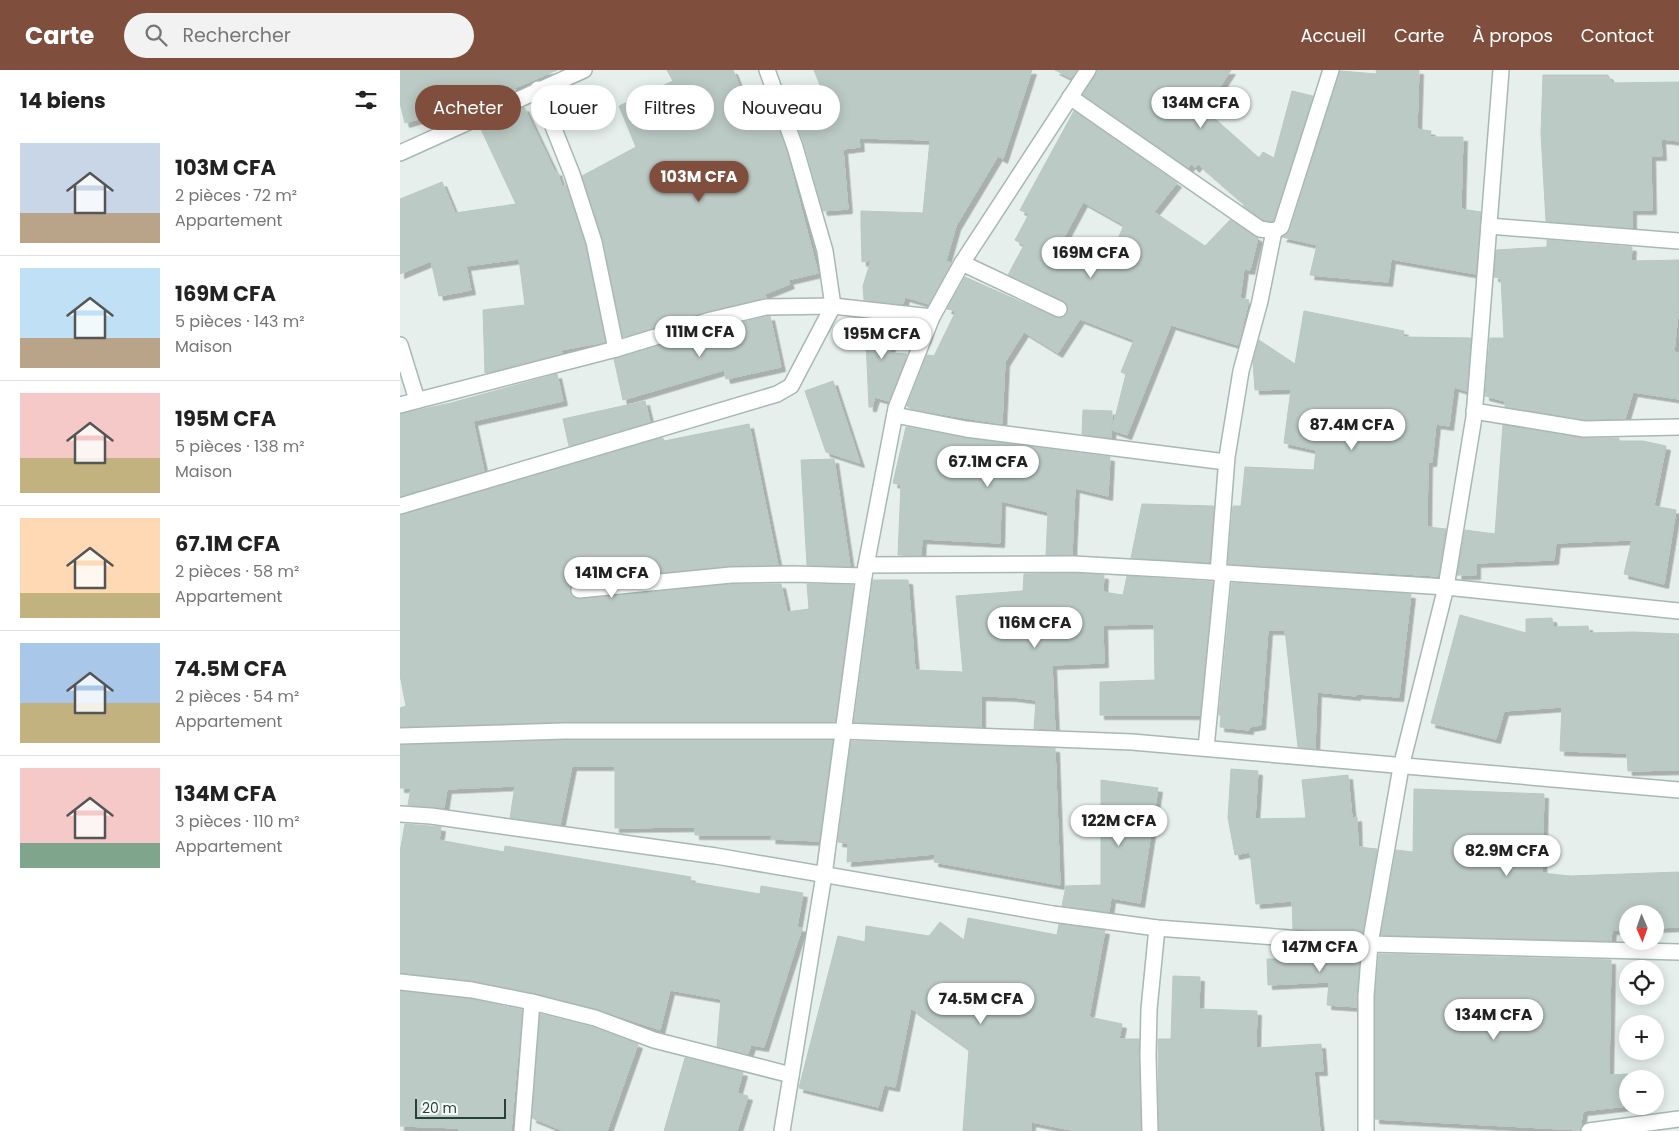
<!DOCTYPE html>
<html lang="fr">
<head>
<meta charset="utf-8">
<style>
	:root { --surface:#fff; --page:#f2f2f2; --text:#222; --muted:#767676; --line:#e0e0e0; --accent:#804e3d }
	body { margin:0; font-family:Poppins,sans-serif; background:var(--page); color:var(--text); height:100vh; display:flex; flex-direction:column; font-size:19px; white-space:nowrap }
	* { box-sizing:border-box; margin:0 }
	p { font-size:16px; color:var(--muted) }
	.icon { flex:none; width:28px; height:28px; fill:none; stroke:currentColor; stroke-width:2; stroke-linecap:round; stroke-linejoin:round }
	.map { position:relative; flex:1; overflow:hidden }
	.panel { display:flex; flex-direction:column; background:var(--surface); width:400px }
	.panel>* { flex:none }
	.banner { position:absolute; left:15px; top:15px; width:475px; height:45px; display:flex; gap:10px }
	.needle { width:32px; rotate:178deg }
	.buttons { position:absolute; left:1219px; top:835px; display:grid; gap:10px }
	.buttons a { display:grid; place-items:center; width:45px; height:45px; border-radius:50%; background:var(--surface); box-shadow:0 2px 12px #0003; font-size:25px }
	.scale { position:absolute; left:15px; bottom:12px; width:91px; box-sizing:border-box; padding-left:5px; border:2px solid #24423a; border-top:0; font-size:14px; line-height:18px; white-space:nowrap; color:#24423a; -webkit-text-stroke:4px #f7fbf9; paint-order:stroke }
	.price { position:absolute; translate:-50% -42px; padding:0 11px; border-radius:18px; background:#fff; color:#222; font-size:16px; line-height:32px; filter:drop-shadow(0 1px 2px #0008) }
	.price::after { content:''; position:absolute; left:50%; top:30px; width:15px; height:11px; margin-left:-8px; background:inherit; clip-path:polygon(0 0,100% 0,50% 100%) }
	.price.active { background:var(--accent); color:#fff }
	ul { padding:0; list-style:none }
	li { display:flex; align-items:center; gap:15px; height:125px; padding:0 20px }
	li+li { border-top:1px solid var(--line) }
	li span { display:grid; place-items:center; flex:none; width:140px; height:100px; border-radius:0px; color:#555 }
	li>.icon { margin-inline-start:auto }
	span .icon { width:60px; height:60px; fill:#fffc; stroke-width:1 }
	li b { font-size:21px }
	h2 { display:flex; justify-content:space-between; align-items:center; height:60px; padding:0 20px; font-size:21px }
	.tag { padding:0 18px; border-radius:22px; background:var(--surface); box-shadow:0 2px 12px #0003; font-size:18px; line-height:45px }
	.tag.active { background:var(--accent); color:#fff }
	header { display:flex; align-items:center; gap:30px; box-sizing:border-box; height:70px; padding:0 25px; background:var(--accent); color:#fff }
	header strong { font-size:24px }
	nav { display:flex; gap:28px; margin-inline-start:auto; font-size:18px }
	.search { width:350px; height:45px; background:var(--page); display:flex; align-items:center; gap:12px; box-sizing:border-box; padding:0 18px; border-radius:28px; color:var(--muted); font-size:19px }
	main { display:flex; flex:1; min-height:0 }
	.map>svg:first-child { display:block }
	.building { fill:#bbcac4; stroke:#b8c9c2; fill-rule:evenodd; filter:url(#shadow) }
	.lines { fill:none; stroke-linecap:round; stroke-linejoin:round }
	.minor-casing { stroke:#a8b8b2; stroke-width:18 }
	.minor { stroke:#fff; stroke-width:15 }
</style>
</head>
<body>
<header>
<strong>Carte</strong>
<div class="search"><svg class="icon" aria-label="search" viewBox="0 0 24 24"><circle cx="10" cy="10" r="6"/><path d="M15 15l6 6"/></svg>Rechercher</div>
<nav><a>Accueil</a><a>Carte</a><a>À propos</a><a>Contact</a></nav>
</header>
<main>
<section class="panel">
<h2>14 biens<svg class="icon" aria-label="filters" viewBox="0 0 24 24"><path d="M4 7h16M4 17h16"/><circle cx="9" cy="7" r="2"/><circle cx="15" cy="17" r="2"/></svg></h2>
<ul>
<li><span style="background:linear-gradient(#c9d6e8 70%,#b9a48a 0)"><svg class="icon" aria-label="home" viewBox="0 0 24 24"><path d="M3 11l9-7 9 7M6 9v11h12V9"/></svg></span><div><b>103M CFA</b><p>2 pièces · 72 m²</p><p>Appartement</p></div></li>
<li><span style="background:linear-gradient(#bfe0f5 70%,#b9a48a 0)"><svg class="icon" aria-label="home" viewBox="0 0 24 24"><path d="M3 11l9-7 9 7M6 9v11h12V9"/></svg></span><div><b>169M CFA</b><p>5 pièces · 143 m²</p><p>Maison</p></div></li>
<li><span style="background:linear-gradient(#f6c9c9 65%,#c2b280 0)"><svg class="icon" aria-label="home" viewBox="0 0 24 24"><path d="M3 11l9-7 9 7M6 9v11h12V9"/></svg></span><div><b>195M CFA</b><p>5 pièces · 138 m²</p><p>Maison</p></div></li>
<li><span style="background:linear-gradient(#ffd9b3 75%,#c2b280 0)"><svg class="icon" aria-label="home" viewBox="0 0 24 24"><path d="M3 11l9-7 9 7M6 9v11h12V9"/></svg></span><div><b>67.1M CFA</b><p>2 pièces · 58 m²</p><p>Appartement</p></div></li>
<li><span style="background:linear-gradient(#a9c7e8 60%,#c2b280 0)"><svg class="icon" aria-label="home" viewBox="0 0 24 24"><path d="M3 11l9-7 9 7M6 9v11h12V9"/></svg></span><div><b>74.5M CFA</b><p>2 pièces · 54 m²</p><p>Appartement</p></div></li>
<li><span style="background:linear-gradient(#f6c9c9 75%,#7fa58c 0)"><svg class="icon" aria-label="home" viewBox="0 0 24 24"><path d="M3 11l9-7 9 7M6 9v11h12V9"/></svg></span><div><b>134M CFA</b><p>3 pièces · 110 m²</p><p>Appartement</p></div></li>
</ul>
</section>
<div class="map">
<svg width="1279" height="1061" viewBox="0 0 1279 1061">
	<defs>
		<filter id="shadow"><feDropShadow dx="4.5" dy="4.5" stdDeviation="0" flood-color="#0004"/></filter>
	</defs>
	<rect width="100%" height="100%" fill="#e6efeb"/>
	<!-- building -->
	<g class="building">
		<path d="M0,0h157l-42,18 1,2 -44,20 -3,-6 -64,19 -5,-20z"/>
		<path d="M267,0h66l10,25 20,-9 23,64 32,123 -30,7 2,4 -25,10 1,4 -58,13 -85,26 -20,-97 -21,-64 54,-29 -17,-41 54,-25z"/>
		<path d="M414,0h218l-29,89 -5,-3 -42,70 -10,35 5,2 -22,41 -24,-7 -2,7 -39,-4 -1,-14 8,-26 -9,2 -1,-38v-13l62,2 7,-73 -71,-2 1,9 -17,2 5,60 -25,2 -19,-67 -16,-44 37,-2z"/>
		<path d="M655,0h22l-6,8z"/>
		<path d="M697,0h134l-26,40 54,48 4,-6 11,6 18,-67 21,5 -40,125 -9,-1 -21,-14 2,-1 -47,-41 -3,4 -4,-4 -3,4 -105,-73z"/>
		<path d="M976,0h43l-2,59 14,2 -1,6h33l-2,72 20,3 -5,62 -85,-15 -3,23 -78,-7 7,-30 -35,-8 8,-7 50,-159 37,3z"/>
		<path d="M1143,5h65l4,8 67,-1v59l-18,-2 1,17h-11l1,54h-20v18l-86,-7 -5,-87z"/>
		<path d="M124,37l31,65 2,-1 5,16 4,-2 19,59 20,98 -44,8 1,3 -77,20 -2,-63 42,-5 -6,-46 -53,7 5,24 -32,6 -8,-35 -31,13v-75l42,-17 13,31 61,-9 -36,-77z"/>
		<path d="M674,41l103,72 -23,29 51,34 25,-26 28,18 -8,32 -6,-1 -4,29 9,2 -11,45 -67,-20 -44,110 -15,-5 14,-56 -5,-2 13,-32 -54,-21 -22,34 -34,-21 -19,30 -3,62 -91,-15 -4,-3 20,-51 7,1 22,-45 -9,-2 18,-32 90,40 5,1 7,-5 1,-5 -5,-7 -55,-26 16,-30 -9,-5 14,-26 -9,-4zM683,132l41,23 -19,44 -44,-26z"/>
		<path d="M1147,170l85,7 -1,14 48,-1v45l-5,47 5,1v46l-46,-7 -8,27 -40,1 -80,-13v-6l-20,-5 5,-58h14l-3,-60 -7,-1 2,-27 51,-3z"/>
		<path d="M904,241l100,20 -1,6 68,1 -4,53 -13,-4 -5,39 -13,-2 -4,38h-4l-1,65 19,2 -8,47 -210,-12 5,-58h8l4,-39 69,3 2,-20 -32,-7 7,-54 -36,1 -2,-28 6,-22 36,24z"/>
		<path d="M370,246l11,51 -55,12 -2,-9 -101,30 -9,-41 99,-30z"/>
		<path d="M465,249l33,4 -9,30 18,1 -18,47 -14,-4 -3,10h-3z"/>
		<path d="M157,304l6,27 -90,20 11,50 -84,25v-82l51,-11z"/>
		<path d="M433,311l27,82 -34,-11 -21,-61z"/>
		<path d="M245,331l5,21 -81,24 -6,-27z"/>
		<path d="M683,340l29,1 -1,27 -29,-4z"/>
		<path d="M349,354l29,141 -48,1 -152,15 -7,5 -1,5 5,7 5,1 152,-15h49l6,28 22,-3 -2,-25 46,1 -18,137h-271l-164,5v-19l6,-2 -6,-31v-160l261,-77h2l1,3z"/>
		<path d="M1103,355l80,13h36v3h24l23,5 -12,60 22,4 -12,74 -40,-10 8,-34 -76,3 -2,17 -78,3v12h-19l8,-45 30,4z"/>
		<path d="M506,357l59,11 145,19 -2,39 -33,-8 -3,67h-26l2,-43 -47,-11 -1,42 -78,-4 -1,16h-23l3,-70 -8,-2z"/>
		<path d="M434,389l16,107 -43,-1 -6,-105z"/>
		<path d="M742,434l72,2 -5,56 -78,-4z"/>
		<path d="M673,503l31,2 -1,17 20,3 4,-19 86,6 -13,133h-100v-33l55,-2 -1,-56 -51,1 1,38 -52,2 3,65 -21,-1 2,-29 -23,-3 -32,-1v31l-127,-5 19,-142h35l7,90 48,2 -7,-76 67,-5 1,-17z"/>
		<path d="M832,513l179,11 -12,103 -43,-3v2l-39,-4 -2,57 -17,-2 -13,-117h-17l-7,95 -12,2v3l-29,-3 1,-12h-2z"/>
		<path d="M1060,545l66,18v-14l26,-1 1,9 35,-1 1,7 45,-1 45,2v136l-51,1 -1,-18 -67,-2 2,-44 -58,4 -8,28 -65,-16z"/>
		<path d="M164,670h269l-14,101 -48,-2 1,-4h-77v-8l-80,1v-62h-43l-12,59 -50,-7 5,-32 -68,3 -3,19 -36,-3 3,-17h-11v-43z"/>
		<path d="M451,671l204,7 5,137 -126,-23 1,-8 -88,8 1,-19 -10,-1z"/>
		<path d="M831,699l27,2 -3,48 51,-1 -4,-38 46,-5 4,43 5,-1 1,30 19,2 -15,85 -69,-5 -1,-28 -36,3 -6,-52 -15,3 -7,-37z"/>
		<path d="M701,710l57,8 -18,115 -29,-5 -2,14 -47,-6 4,-20 35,-1z"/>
		<path d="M1014,719l130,5 -2,79 28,3 109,-4v55l-24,1v-14h-27v15l-16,1 -1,11 -230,-6 15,-85 17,2z"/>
		<path d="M5,754l36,3 -2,13 65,12 1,-6 186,31 -1,5 70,12 1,-8 42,7 -6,34 5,1 -38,119 -13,-2 -3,9 -31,-7 4,-48 -51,-9 -10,40 -63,-21 -63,-16 -61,-12 -73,-8v-121z"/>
		<path d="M568,848l89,17 2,-11 46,6 -16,87 33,7 -3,15h20l2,92h-64l-46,-9v9h-68l6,-82 -58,-41 -16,79 -11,-2 -6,22 -79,-19 39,-152 27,6 1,-16 63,10 11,-14 24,18z"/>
		<path d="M893,878l67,5 -3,54 -30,-2 2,-23 -61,3 -1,-26h26z"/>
		<path d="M979,884l232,6 -2,115 19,-1v32l-45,5 -3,19 -205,-11v-123z"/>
		<path d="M773,906l27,1 -1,32 58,2 -1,37 65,-4 2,27h-9l6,60h-161l-1,-92h13z"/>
		<path d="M0,921l71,8 51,11 -11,121h-52v-3l-59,-2z"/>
		<path d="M140,944l52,13 46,17 -31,87h-43l-32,-13z"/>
		<path d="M285,988l58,14 -6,21 11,3 -11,35h-73z"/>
	</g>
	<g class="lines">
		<!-- minor casing -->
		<g class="minor-casing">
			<g id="minor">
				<path d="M138,19l34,85 22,68 22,107"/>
				<path d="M670,27l190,132 14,2 7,-4 50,-157"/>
				<path d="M0,83l184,-83"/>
				<path d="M1089,156l190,15"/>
				<path d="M562,193l97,46"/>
				<path d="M0,275l17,55"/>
				<path d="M0,335l216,-56 95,-29 55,-13 67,-1 99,11"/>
				<path d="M1074,341l110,18 95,-2"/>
				<path d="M495,345l71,14 260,33"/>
				<path d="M0,436l377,-112 14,-8 42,-80 -8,-55 -30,-104 -28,-77"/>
				<path d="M466,495l207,-1 91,5 282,18 233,24"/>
				<path d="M818,503l9,-116 14,-86 19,-70 14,-70"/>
				<path d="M179,520l152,-15 62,-1 71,2"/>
				<path d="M0,666l164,-5h279l289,11 547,48"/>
				<path d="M806,678l17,-174"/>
				<path d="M0,744l31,2 285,40 337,58 104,14 213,16 309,8"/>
				<path d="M0,912l72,8 60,12 63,16 59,22 137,35"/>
				<path d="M122,1061l10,-129"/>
				<path d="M382,1061l42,-256 40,-299 32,-168 36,-91 30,-54 126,-193"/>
				<path d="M750,1061l-2,-76 1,-46 8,-81"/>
				<path d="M966,1061v-135l4,-52 31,-177 45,-180 28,-170 27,-347"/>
				<path d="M1189,1061l90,-12"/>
			</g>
		</g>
		<!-- minor -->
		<use href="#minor" class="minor"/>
	</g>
</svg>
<div class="buttons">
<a><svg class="needle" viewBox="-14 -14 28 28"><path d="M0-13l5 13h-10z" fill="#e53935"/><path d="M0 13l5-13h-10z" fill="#767676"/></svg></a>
<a><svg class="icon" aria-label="locate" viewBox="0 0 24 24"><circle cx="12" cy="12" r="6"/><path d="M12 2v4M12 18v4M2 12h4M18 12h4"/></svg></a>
<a>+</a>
<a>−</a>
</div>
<div class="scale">20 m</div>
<b class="price" style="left:801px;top:59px">134M CFA</b>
<b class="price active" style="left:299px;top:133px">103M CFA</b>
<b class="price" style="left:691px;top:209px">169M CFA</b>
<b class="price" style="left:300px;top:288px">111M CFA</b>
<b class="price" style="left:482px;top:290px">195M CFA</b>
<b class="price" style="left:952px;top:381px">87.4M CFA</b>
<b class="price" style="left:588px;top:418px">67.1M CFA</b>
<b class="price" style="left:212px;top:529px">141M CFA</b>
<b class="price" style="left:635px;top:579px">116M CFA</b>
<b class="price" style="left:719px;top:777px">122M CFA</b>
<b class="price" style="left:1107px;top:807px">82.9M CFA</b>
<b class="price" style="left:920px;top:903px">147M CFA</b>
<b class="price" style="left:581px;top:955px">74.5M CFA</b>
<b class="price" style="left:1094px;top:971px">134M CFA</b>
<div class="banner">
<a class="tag active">Acheter</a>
<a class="tag">Louer</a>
<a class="tag">Filtres</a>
<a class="tag">Nouveau</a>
</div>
</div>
</main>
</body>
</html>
